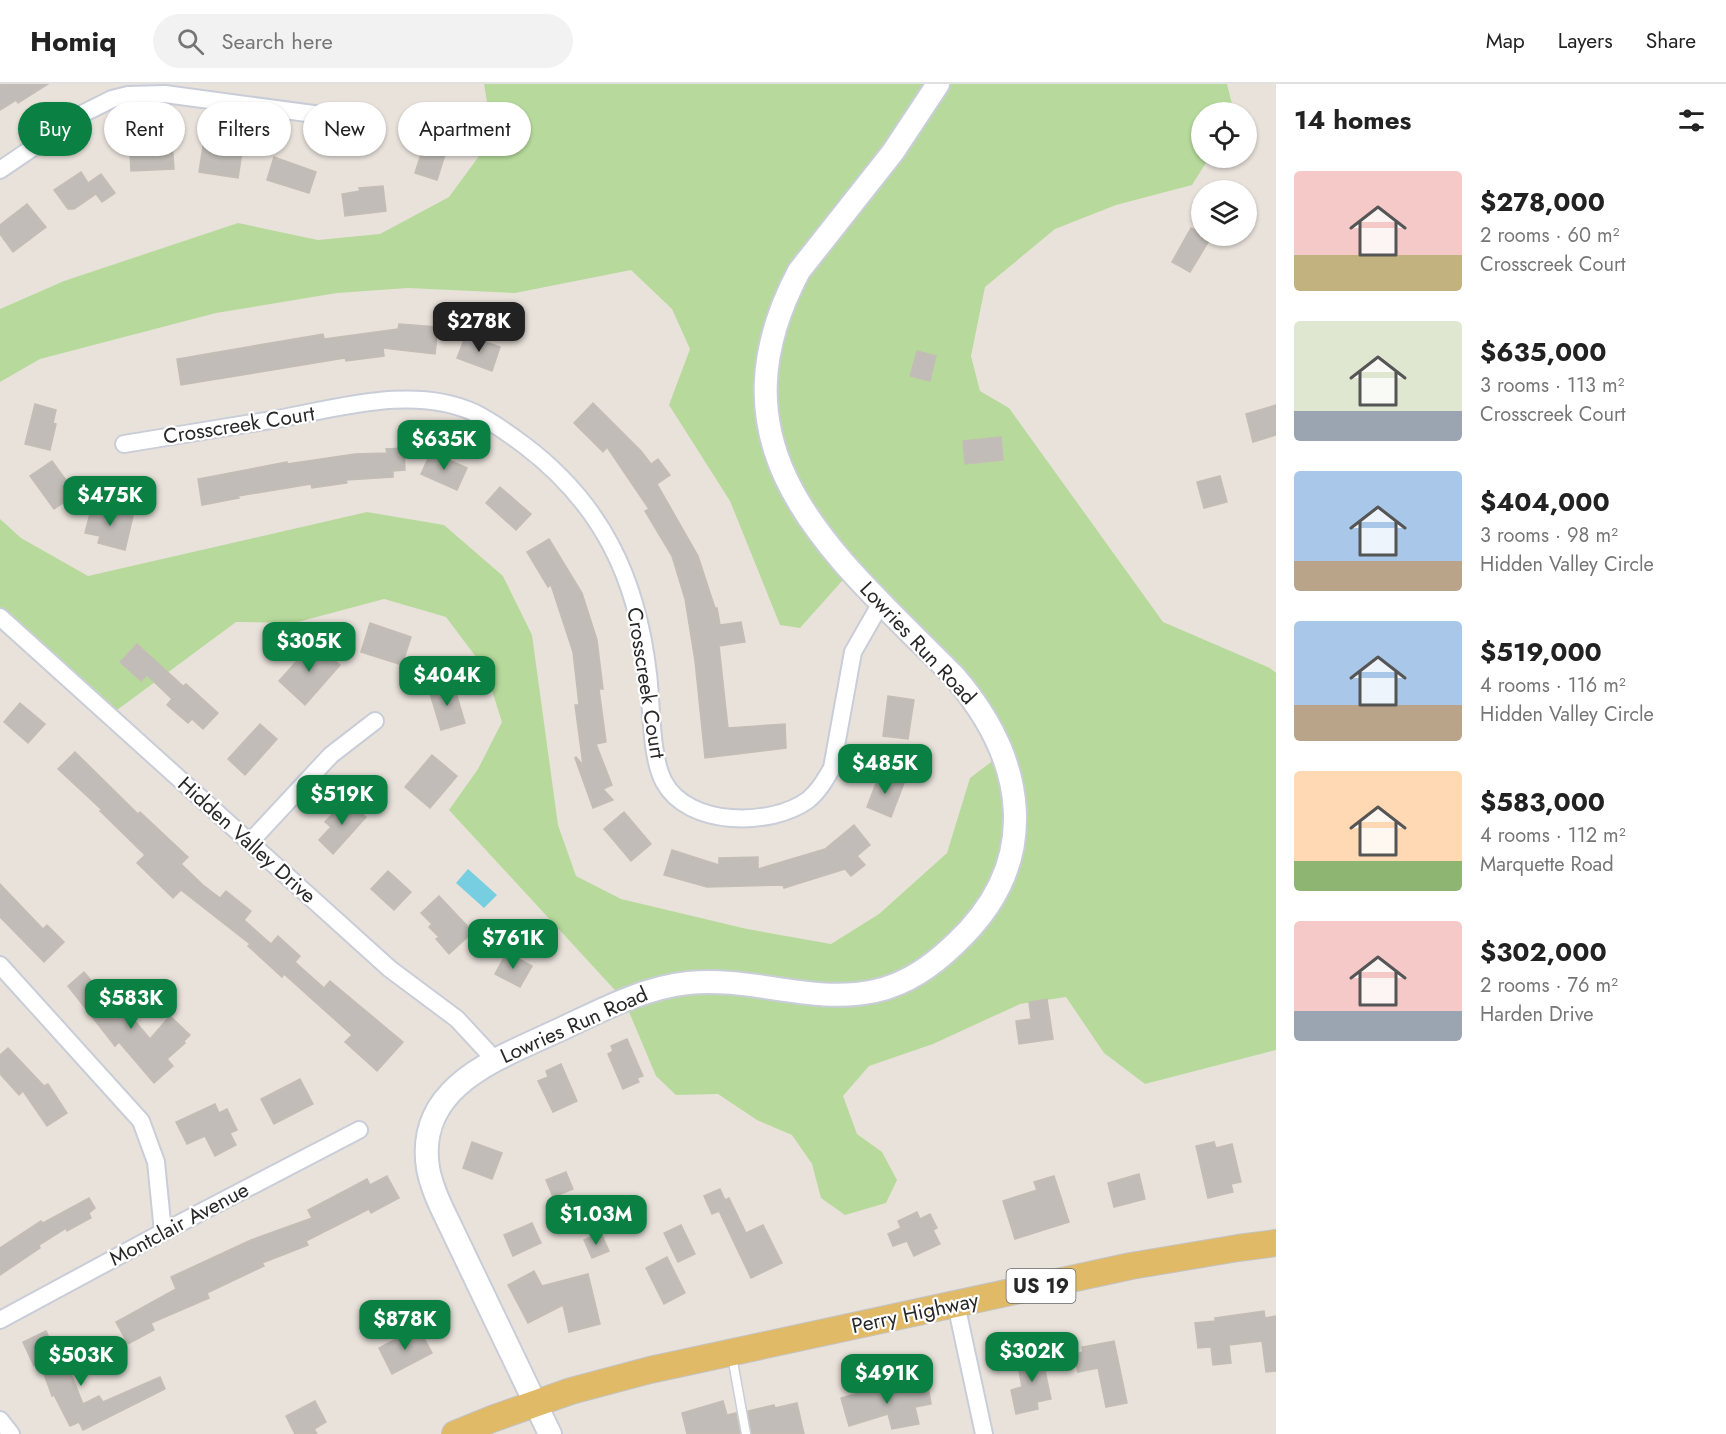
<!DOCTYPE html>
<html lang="en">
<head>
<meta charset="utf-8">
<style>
	:root { --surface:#fff; --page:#f2f2f2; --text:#222; --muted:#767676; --line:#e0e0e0; --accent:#0b8043 }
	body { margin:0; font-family:Jost,sans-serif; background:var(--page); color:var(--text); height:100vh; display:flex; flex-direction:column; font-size:22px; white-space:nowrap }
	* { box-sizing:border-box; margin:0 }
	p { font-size:20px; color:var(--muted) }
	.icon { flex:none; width:33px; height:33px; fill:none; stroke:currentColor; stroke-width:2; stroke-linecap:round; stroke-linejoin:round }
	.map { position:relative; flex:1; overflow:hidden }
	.sheet { display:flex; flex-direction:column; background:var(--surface); width:450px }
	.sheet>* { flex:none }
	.banner { position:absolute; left:18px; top:18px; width:570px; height:54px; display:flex; gap:12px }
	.buttons { position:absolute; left:1191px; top:18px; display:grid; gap:12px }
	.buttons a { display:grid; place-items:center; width:66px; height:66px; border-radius:50%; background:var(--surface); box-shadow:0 2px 4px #0004; font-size:30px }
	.price { position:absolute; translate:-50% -51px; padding:0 14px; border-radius:12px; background:var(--accent); color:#fff; font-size:20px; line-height:39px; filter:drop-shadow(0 2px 3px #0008) }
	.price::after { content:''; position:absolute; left:50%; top:36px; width:18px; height:14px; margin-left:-9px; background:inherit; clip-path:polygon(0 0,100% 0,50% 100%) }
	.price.selected { background:#222; color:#fff }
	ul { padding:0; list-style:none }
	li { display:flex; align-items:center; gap:18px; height:150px; padding:0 18px }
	li span { display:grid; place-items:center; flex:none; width:168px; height:120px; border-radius:6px; color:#555 }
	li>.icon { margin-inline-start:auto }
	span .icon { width:72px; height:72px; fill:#fffc; stroke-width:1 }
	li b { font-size:26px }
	h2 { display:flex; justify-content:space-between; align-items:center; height:72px; padding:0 18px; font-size:26px }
	.tag { padding:0 21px; border-radius:27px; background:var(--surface); box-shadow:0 2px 4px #0004; font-size:21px; line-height:54px }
	.tag.selected { background:var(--accent); color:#fff }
	header { display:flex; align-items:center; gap:36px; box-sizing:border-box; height:84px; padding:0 30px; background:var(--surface); border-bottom:2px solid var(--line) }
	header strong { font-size:28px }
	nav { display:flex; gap:33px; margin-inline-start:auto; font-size:21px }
	.search { width:420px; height:54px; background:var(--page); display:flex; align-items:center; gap:15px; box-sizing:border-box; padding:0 21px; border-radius:33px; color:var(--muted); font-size:22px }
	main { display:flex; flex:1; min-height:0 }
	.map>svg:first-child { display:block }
	.green { fill:#b7da9c }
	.water { fill:#77cee1 }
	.building { fill:#c1bcb7; stroke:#c4bdb5; stroke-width:1.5 }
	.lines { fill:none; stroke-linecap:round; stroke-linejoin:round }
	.lane-casing { stroke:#c9cdd8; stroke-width:11 }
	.street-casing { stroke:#c9cdd8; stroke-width:20 }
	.secondary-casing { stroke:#c9cdd8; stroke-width:26 }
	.primary-casing { stroke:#c3c3c3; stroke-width:28 }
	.lane { stroke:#fff; stroke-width:8 }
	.street { stroke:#fff; stroke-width:16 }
	.secondary { stroke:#fff; stroke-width:22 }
	.primary { stroke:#e1ba67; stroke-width:26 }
	.labels { text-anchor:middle; stroke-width:4.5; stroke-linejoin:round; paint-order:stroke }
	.shield { fill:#fff; stroke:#686868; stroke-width:1.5 }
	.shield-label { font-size:20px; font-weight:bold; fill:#282828 }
	.street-label { font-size:21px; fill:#282828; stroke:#fff }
</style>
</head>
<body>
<header>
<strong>Homiq</strong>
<div class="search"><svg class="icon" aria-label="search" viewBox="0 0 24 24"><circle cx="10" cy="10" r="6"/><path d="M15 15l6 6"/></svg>Search here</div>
<nav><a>Map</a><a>Layers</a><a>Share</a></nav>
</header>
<main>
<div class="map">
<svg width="1276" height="1350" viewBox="0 0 1276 1350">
	<rect width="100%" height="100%" fill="#e9e2db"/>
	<!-- green -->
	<path class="green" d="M484,0h743l7,28h-32v46h7l-17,27 -76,20 -61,24 -70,58 -14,69 9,35 29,17 154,214 107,46 6,5v377l-131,34 -41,-31 -38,-56 -46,7 -87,40 -64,22 -26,30 14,38 25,18 15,28 -11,23 -41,12 -24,-17 -9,-34 -20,-29 -35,-15 -39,-26 -42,1 -20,-19 -32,-76 -175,-190 29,-41 24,-47 -17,-53 -39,-52 -62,-18 -90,24 -58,-1 -127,94 -109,-99v-98l21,19 67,38 279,-64 77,13 59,51 29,59 26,190 18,51 45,23 126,30 84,15 48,-30 68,-61 23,-75 33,-25 -7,-16 -146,-165 -50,56 -20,-3 -50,-124 -61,-96 21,-56 -18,-40 -41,-39 -116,23 -107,-5 -71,5 -121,20 -176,46 -40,23v-73l64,-28 174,-58 80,17 62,-6 69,-37 44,-60z"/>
	<!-- water -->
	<path class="water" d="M468,785l29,26 -13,13 -28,-25z"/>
	<!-- building -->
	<g class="building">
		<path d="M0,0h48l-30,19 -2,-3 -16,10z"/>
		<path d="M428,48l22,7 -13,41 -22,-7z"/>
		<path d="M172,58l2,27 -43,2 -1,-18 18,-1v-9z"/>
		<path d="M203,62l39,6 -4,26 -39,-6z"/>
		<path d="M274,73l42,15 -7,21 -42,-13z"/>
		<path d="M81,88l7,11 13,-9 14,19 -13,9 -6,-8 -22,15h-6l-14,-19z"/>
		<path d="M383,102l3,25 -41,5 -3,-22 18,-3 -1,-3z"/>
		<path d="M27,120l19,23 -33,25 -13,-18v-9z"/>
		<path d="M1191,144l19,11 -20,33 -18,-10z"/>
		<path d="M399,240l39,3 -3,27 -52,-6 1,8 -38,5 -1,-3 -164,27 -4,-26 146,-25 1,5 74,-10z"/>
		<path d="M466,251l34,12 -8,24 -35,-13z"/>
		<path d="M917,267l19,5 -6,25 -20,-5z"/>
		<path d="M593,319l48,48 10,13 7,-5 12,16 -13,9 41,72 17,52h2l3,17 21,-3 4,20 -26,4 9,82 57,-4 1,24 -81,10 -10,-97 -10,-62 -13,-43 -27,-45 4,-2 -42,-62 -4,5 -29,-29z"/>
		<path d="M35,320l21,6 -3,13 3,1 -6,26 -25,-6z"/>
		<path d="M1276,321v30l-23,7 -7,-28z"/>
		<path d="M1001,353l2,23 -38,4 -2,-23z"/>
		<path d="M404,364l1,22 -12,1v6l-47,3 1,3 -35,5 -1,-4 -73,12 1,2 -37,7 -4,-26 89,-17v2l68,-10 32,-1 -1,-4z"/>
		<path d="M431,368l36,16 -10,22 -36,-16z"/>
		<path d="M52,377l24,33 -22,15 -24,-33z"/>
		<path d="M1220,392l7,26 -23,6 -7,-26z"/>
		<path d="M500,403l31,27 -15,16 -30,-27z"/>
		<path d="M92,422l41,10 -8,34 -27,-7 2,-7 -15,-3z"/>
		<path d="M549,455l33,54 15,47 6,49h-4l7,53 -10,2 16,41 -9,4 10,11 -20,8 -18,-50 1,-1 7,8 -8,-60h4l-6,-53 -22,-67 -3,2 -21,-35z"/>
		<path d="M370,539l41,14 -9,28 -41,-13z"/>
		<path d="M314,558l26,23 -35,40 -26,-24z"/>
		<path d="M137,560l46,42 3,-2 32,29 -15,16 -11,-10 -4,4 -21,-18 5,-6 -25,-24 -6,6 -21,-19z"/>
		<path d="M453,599l12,40 -24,7 -12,-40z"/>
		<path d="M888,612l26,4 -6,39 -25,-3z"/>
		<path d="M20,619l25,21 -17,19 -24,-21z"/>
		<path d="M260,640l17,15 -32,36 -17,-16z"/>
		<path d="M75,668l63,62 2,-2 48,45 -7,7 22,21 17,13 6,-7 25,20 -7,9 27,24 7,-8 22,20 -5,6 29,26 6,-7 73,61 -26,29 -32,-29 7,-7 -68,-61 -2,3 -34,-31 2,-2 -69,-54 -8,8 -36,-35 8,-8 -45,-44 2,-1 -44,-41z"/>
		<path d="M432,671l25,21 -27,32 -25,-21z"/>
		<path d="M880,689l24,10 -13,34 -24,-10z"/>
		<path d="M346,715l20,18 -33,37 -14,-14 12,-13 -6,-5z"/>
		<path d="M624,728l27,32 -20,17 -27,-32z"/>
		<path d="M854,741l16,20 -13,11 8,9 -14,11 -6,-7 -61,19 -1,-3 -76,2 -43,-12 8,-25 47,15v-7l39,-1v12l67,-20z"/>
		<path d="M388,787l23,21 -17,18 -23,-21z"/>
		<path d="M0,800l43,45 4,-4 17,17 -20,20 -44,-45z"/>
		<path d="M439,812l34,36 -24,22 -13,-15 3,-2 -10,-10 3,-3 -11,-11z"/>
		<path d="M507,868l25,14 -12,21 -25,-13z"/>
		<path d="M84,888l31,37 6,-5 29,35 20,-23 20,19 -6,6 1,2 -18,16 6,7 -19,17 -35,-41 -4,4 -47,-60z"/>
		<path d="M1047,915l6,40 -34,5 -3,-23 15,-2 -2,-17z"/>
		<path d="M627,955l16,37 -6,2 2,4 -16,7 -15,-35 5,-3 -2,-5z"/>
		<path d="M8,964l36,38 4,-2 19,29 -20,13 -24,-35 -4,4 -19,-21v-19z"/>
		<path d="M561,980l16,37 -24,11 -15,-31 10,-4 -2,-6z"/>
		<path d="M300,995l13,25 -39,20 -13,-25z"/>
		<path d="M215,1020l4,9 8,-4 10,21 -7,3 6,12 -21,11 -10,-20 -18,8 -11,-22z"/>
		<path d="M472,1058l30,11 -10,26 -29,-11z"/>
		<path d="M1214,1058l2,6 16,-4 9,38 -10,2 2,8 -25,6 -12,-52z"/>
		<path d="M566,1088l7,17 -20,8 -7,-17z"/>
		<path d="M1139,1090l6,25 -31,8 -6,-24z"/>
		<path d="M387,1092l12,22 -28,15 -2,-4 -63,32 2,4 -46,18 2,3 -57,27 2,5 -58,25 3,7 -26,14 -12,-22 60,-33 -5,-12 80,-37 61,-22 -4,-8 59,-31 3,6z"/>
		<path d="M1054,1092l15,46 -54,17 -12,-38 34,-11 -3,-8z"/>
		<path d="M720,1105l5,11 4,-2 17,35 17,-8 19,38 -31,15 -32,-67 -7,3 -8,-18z"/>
		<path d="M89,1114l6,10 -6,5 2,5 -24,13 -1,-3 -27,17 1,3 -40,27v-27l41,-27 2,2z"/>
		<path d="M917,1128l3,7 10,-5 7,14 -4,2 7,14 -26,12 -7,-15 -14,5 -5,-12 13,-6 -3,-7z"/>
		<path d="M532,1139l9,20 -28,13 -9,-21z"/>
		<path d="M681,1141l14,29 -17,8 -14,-29z"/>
		<path d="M601,1149l8,18 -17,7 -8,-18z"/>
		<path d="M667,1173l18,36 -21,11 -18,-36z"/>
		<path d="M534,1187l8,15 46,-12 12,50 -31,8 -6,-27 -35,18 -20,-38z"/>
		<path d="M1264,1227l1,7 11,-2v55l-10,1 -4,-31 -33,4 2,18 -18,2 -2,-18 -13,1 -3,-25 20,-2v-3z"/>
		<path d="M418,1243l14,26 -40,21 -13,-26z"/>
		<path d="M46,1247l16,34 5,-1 16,40 16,-8 4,6 57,-25 5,12 -82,41 -4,-8 -9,4 -16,-31 -2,1 -12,-33 -6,3 -11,-24z"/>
		<path d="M1114,1257l13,62 -21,4 -8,-39 -20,4 -4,-18 9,-2 -1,-5z"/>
		<path d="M1049,1269l4,16 -8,2 6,28 -14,3 1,7 -22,5 -5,-24 11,-3 -5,-27z"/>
		<path d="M908,1299l2,7 18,-4 3,18 -16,3 4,17 -27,5 -4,-15 -39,12 -8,-28 32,-9z"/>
		<path d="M315,1317l11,21 -12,7 3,5h-22l-9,-18z"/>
		<path d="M723,1317l4,14 9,-2 4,21h-53l-5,-21z"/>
		<path d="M797,1319l7,31h-52l-4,-23 26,-6 1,3z"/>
	</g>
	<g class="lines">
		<!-- lane casing -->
		<g class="lane-casing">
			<path id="lane" d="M732,1272l14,78"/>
		</g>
		<!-- street casing -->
		<g class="street-casing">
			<g id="street">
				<path d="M0,86l84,-57 28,-14 16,-4 37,-1 201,27"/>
				<path d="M124,360c51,-8 102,-17 153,-25 62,-11 136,-34 196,-7 18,9 35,21 51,33 78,59 113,133 124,229 4,31 2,82 16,108 24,45 107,45 144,18 11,-9 17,-20 24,-32l21,-116 28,-49"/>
				<path d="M0,533l390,352 67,50 38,41"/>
				<path d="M250,758l81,-87 44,-34"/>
				<path d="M0,881l141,156 15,41 7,70"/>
				<path d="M956,1220l28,130"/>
				<path d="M0,1236l163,-88 196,-102"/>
				<path d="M0,1336l11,14"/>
			</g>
		</g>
		<!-- secondary casing -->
		<g class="secondary-casing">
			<path id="secondary" d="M550,1350l-103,-215c-8,-16 -16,-33 -19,-51 -13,-83 72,-110 131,-138 41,-19 83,-42 129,-47 63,-7 125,22 187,8 32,-7 57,-25 80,-47 88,-82 72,-183 -1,-268 -118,-120 -252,-222 -155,-405l94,-119 45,-68"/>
		</g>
		<!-- primary casing -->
		<g class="primary-casing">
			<path id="primary" d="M455,1350l37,-15 79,-28 79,-21 481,-104 107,-18 38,-5"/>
		</g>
		<!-- lane -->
		<use href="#lane" class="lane"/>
		<!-- street -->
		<use href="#street" class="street"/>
		<!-- secondary -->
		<use href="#secondary" class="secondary"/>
		<!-- primary -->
		<use href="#primary" class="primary"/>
	</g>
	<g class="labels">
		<!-- shield labels -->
		<rect class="shield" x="1006.5" y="1185" width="69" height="34" rx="4.5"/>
		<g class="shield-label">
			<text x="1041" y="1209">US 19</text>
		</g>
		<!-- street labels -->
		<g class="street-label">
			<text transform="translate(239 341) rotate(-9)" y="7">Crosscreek Court</text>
			<text transform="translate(918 559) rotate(47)" y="7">Lowries Run Road</text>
			<text transform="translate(646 599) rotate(81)" y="7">Crosscreek Court</text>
			<text transform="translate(247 756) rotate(42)" y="7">Hidden Valley Drive</text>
			<text transform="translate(574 941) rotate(-24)" y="7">Lowries Run Road</text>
			<text transform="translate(179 1140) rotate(-28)" y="7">Montclair Avenue</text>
			<text transform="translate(915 1229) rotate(-12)" y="7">Perry Highway</text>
		</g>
	</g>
</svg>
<div class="buttons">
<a><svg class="icon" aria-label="locate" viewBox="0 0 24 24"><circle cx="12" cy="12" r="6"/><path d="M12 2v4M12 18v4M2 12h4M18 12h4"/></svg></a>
<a><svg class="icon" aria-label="layers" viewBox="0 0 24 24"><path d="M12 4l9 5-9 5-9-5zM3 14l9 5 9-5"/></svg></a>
</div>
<b class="price selected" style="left:479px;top:269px">$278K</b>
<b class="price" style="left:444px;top:387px">$635K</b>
<b class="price" style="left:110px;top:443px">$475K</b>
<b class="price" style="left:309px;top:589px">$305K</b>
<b class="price" style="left:447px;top:623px">$404K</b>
<b class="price" style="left:885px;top:711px">$485K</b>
<b class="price" style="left:342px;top:742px">$519K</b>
<b class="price" style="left:513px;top:886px">$761K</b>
<b class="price" style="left:131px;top:946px">$583K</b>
<b class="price" style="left:596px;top:1162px">$1.03M</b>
<b class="price" style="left:405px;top:1267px">$878K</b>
<b class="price" style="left:1032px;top:1299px">$302K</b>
<b class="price" style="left:81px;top:1303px">$503K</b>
<b class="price" style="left:887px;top:1321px">$491K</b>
<div class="banner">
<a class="tag selected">Buy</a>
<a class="tag">Rent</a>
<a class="tag">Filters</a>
<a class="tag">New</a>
<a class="tag">Apartment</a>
</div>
</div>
<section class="sheet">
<h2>14 homes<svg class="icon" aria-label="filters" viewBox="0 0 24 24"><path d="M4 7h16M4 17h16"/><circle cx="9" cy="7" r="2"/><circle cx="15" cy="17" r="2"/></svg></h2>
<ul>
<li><span style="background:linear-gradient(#f6c9c9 70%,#c2b280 0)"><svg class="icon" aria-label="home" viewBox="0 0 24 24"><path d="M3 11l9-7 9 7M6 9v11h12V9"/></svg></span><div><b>$278,000</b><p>2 rooms · 60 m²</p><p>Crosscreek Court</p></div></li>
<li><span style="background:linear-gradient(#dfe7d0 75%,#9aa5b1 0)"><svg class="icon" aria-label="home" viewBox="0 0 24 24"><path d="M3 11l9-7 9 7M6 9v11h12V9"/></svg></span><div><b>$635,000</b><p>3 rooms · 113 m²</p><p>Crosscreek Court</p></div></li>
<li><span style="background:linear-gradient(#a9c7e8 75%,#b9a48a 0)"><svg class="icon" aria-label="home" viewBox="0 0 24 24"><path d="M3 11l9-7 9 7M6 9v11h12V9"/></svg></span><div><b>$404,000</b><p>3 rooms · 98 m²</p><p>Hidden Valley Circle</p></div></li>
<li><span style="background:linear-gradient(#a9c7e8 70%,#b9a48a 0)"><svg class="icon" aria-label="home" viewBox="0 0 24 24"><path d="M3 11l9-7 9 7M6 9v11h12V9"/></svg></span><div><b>$519,000</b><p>4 rooms · 116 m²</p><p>Hidden Valley Circle</p></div></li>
<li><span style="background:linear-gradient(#ffd9b3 75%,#8fb573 0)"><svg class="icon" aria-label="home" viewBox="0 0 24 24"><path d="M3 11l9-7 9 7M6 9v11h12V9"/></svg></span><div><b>$583,000</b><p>4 rooms · 112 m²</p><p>Marquette Road</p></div></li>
<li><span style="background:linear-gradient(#f6c9c9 75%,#9aa5b1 0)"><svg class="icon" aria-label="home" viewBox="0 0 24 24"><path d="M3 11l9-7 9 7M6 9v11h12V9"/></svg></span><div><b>$302,000</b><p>2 rooms · 76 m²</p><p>Harden Drive</p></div></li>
</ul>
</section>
</main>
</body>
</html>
